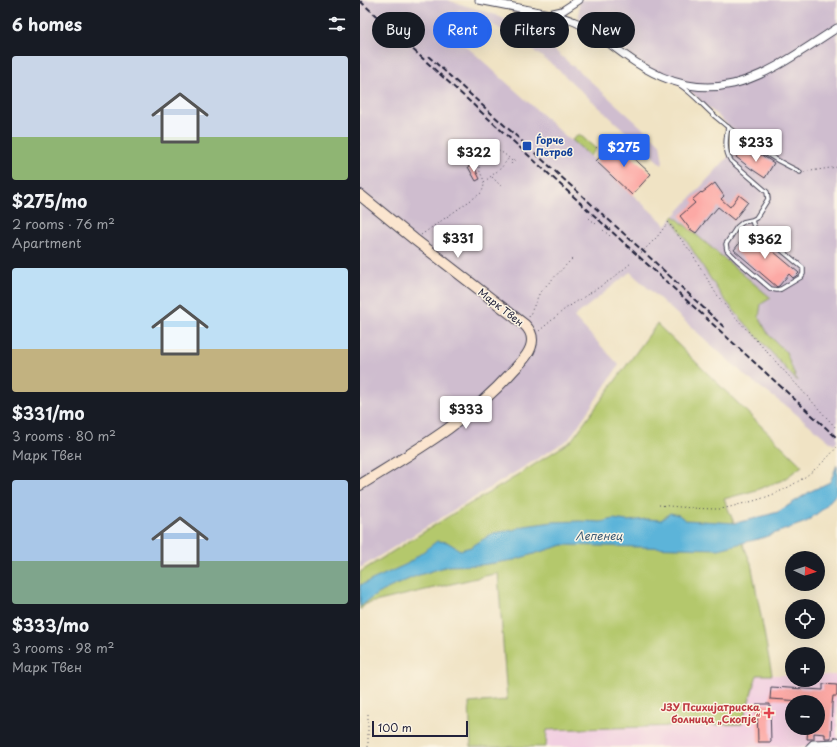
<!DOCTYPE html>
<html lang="en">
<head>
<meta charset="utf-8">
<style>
	:root { --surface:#171b24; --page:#20242c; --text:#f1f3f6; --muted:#9ea1a6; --accent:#2563eb }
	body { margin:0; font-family:"Playpen Sans",sans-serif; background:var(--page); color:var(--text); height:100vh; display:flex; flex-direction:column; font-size:15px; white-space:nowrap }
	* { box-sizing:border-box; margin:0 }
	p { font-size:13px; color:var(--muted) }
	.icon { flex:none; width:22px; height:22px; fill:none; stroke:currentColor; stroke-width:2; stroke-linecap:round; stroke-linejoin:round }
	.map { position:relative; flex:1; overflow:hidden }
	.sheet { display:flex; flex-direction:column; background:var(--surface); width:360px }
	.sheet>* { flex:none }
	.guide { position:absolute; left:12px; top:12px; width:380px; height:36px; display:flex; gap:8px }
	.needle { width:26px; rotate:94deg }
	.controls { position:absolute; left:425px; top:551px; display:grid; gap:8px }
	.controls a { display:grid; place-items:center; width:40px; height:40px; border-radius:50%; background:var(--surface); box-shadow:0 4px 16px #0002; font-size:20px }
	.scale { position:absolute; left:12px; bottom:10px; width:96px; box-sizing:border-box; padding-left:4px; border:2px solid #22223b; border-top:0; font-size:11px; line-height:14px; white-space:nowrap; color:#22223b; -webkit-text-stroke:3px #fcf5e5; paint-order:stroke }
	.price { position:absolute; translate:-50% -34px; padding:0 9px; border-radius:4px; background:#fff; color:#222; font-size:13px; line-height:26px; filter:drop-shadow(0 1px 2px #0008) }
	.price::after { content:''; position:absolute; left:50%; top:24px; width:12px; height:9px; margin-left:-6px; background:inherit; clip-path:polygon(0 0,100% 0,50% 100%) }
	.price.current { background:var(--accent); color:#fff }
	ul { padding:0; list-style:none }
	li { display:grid; align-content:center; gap:8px; height:212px; padding:0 12px }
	li span { display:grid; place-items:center; height:124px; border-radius:4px; color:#555 }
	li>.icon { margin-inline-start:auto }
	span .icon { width:72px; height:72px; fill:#fffc; stroke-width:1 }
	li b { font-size:17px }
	h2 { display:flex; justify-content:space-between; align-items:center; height:48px; padding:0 12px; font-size:17px }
	.pill { padding:0 14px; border-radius:18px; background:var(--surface); box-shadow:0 4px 16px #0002; font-size:14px; line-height:36px }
	.pill.current { background:var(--accent); color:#fff }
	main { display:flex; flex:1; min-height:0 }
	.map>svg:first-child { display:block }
	.built { fill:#f2cfe1; fill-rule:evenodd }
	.industrial { fill:#cfbdcf }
	.green { fill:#b4c86c; stroke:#6b7554 }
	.water { fill:#5cb4d9; stroke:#3f6b8a }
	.building { fill:#fca9a5 }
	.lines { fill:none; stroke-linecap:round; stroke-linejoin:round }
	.lane-casing { stroke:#413f50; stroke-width:5.5 }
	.street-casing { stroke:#413f50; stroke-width:9 }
	.secondary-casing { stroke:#413f50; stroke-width:12 }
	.path { stroke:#413f50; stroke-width:1; stroke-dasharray:1 3; stroke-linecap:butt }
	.lane { stroke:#fff; stroke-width:3.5 }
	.street { stroke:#fff; stroke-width:7 }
	.secondary { stroke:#fbe5cf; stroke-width:10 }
	.rail { stroke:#22223b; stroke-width:2; stroke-dasharray:6 3; stroke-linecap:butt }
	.transit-dot { fill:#1a4fb4; stroke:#fcf5e5; stroke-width:1.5 }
	.health-dot { fill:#e0444e; stroke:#fcf5e5; stroke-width:1.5 }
	.labels { text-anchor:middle; stroke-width:3; stroke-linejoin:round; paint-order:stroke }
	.transit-label { font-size:10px; font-weight:bold; fill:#164399; stroke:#fcf5e5; text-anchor:start }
	.street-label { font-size:10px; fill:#22223b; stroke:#fcf5e5 }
	.health-label { font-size:10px; font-weight:bold; fill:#be3a42; stroke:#fcf5e5; text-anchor:end }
	.water-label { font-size:11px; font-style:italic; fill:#365572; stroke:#fcf5e5 }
</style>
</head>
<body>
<main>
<section class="sheet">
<h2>6 homes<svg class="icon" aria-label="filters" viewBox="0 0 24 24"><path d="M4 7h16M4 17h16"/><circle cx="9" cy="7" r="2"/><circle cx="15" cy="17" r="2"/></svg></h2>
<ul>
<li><span style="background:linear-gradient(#c9d6e8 65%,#8fb573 0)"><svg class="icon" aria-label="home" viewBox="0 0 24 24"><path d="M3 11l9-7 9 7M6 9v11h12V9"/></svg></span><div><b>$275/mo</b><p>2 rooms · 76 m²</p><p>Apartment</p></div></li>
<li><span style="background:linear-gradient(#bfe0f5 65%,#c2b280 0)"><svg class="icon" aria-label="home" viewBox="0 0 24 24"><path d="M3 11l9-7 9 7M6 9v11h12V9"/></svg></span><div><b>$331/mo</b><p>3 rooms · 80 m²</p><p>Марк Твен</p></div></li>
<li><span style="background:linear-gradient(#a9c7e8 65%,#7fa58c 0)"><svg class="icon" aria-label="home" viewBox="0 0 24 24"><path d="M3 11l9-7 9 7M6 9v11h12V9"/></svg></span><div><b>$333/mo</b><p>3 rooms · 98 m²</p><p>Марк Твен</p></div></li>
</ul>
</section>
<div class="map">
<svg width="477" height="747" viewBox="0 0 477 747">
	<rect width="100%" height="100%" fill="#fcf5e5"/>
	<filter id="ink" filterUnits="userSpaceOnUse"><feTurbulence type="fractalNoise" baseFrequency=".025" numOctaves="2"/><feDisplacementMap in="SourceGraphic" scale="8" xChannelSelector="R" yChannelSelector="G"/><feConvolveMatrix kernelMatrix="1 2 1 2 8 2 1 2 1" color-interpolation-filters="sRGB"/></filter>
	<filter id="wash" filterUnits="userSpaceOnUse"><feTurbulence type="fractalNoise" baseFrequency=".012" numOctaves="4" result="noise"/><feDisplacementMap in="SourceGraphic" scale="16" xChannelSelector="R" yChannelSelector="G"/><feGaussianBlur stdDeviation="0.9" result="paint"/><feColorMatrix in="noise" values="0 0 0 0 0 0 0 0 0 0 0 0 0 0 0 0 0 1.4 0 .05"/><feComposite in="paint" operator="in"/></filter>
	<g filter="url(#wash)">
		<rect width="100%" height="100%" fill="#f0e3c4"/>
		<!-- built -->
		<path class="built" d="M397,675h35v5h26v-5h19v72h-291l1,-17 195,-6zM432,702h26v26h-26z"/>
		<!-- industrial -->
		<path class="industrial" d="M0,0h87l46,14 26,12 34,23 35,30 72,65 3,18 -1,3 -108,-99 -33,-25 -26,-15 -36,-16 -13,21 28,22 97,88 1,-1 94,85 6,-7 49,77 15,18 60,67 -10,-28 -18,-18 -9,-17 2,-13 10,-6 -97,-82 65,-71 -5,-4 4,-7 -48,-43 -16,-10 -12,-4 -83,-57v-20h258v442l-3,3 -43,-35 -43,-32 -118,-106 -56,45 45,48 -50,74 -209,129z"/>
		<!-- green -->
		<g class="green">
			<path d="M219,134l17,15 -6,7 -18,-16z"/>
			<path d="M314,216l97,82 -10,6 -2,13 9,17 18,18 11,29 -61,-68 -15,-18 -49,-77z"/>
			<path d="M297,324l145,142 -19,14 -30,11 -29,8 27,64 21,112h-15l-15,49 -195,6 -1,17h-75l-2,-44 38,-3 -9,-127 -132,31 -6,6v-38l94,-59 50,-29 67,-43z"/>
		</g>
		<!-- water -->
		<path class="water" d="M477,465v28l-14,16 -17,13 -44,16 -43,11 -156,-4 -49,15 -33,5 -33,1 -32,10 -27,12 -16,9 -13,10v-23l1,1 46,-21 30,-23 10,1 13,8 11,-3 22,-14 20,-3 11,-4 29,-4 27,-1 21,1 13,-3 13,2 20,-2 14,1 9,-7 9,2 6,5 50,3 18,-4 25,-7 33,-21 19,-9z"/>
		<g id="blocks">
			<!-- building -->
			<g class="building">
				<path d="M255,141l36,33 -19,21 -36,-34z"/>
				<path d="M383,148l14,11 3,-5 14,9 -9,15 -15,-10 -14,-11z"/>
				<path d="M113,165l7,14 -4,2 -8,-14z"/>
				<path d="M355,183l9,13 -3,3 9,8 9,-12 9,7 -14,18 -16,-13 -6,7h-1l-15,19 -6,-4 -10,-13 15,-13 -3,-3 9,-8 1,1z"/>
				<path d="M389,231l50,42 -3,3 -3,2 -4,-4 -10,12 -2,1 -43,-37z"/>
				<path d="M463,684l14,1v11h-4l-1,8 -1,34h-6v-4l-11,-1v6h-7l1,-11h10v-26l-48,-3 1,-12 52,3z"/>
				<path d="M397,704h13l1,38h-13z"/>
			</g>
		</g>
	</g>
	<g filter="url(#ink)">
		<use href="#blocks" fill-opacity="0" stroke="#413f50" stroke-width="1"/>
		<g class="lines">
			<!-- lane casing -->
			<g class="lane-casing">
				<g id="lane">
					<path d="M320,85c14,9 24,22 37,33 24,21 54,40 83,54"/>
					<path d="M368,127c-2,12 -4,23 3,34l36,31 1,7 -12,19 -4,2 -9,2 -6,5 -11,17 1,6 11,11 33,28 6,1 4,-1 20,-12 2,-3v-6l-49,-41 -2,-7"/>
				</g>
			</g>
			<!-- street casing -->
			<g class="street-casing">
				<g id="street">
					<path d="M119,0l70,14 13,-3 17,-11"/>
					<path d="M189,14c8,2 17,4 26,8 22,10 40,27 60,40 81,54 134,10 202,-34"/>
					<path d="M450,747l3,-3 24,-1v-2"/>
				</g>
			</g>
			<!-- secondary casing -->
			<g class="secondary-casing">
				<path id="secondary" d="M0,195l54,44 111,86c4,4 7,9 7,15 0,13 -13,24 -21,33 -44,49 -96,78 -151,112"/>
			</g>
			<!-- path -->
			<g class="path">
				<path d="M236,147l1,1"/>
				<path d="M151,164l5,-6"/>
				<path d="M444,172l33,-5"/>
				<path d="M132,177l9,9"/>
				<path d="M124,182l17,-14 8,-10"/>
				<path d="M229,218l7,6"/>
				<path d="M308,222l25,33 22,37 12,16 110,121"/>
				<path d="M243,230l7,6"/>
				<path d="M61,235l60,-42c8,-14 -2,-16 -2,-27 0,-4 2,-6 5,-8 12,-13 19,-6 29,4"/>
				<path d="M278,256l19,-19 9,-12"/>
				<path d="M169,317l11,-25 32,-33"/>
				<path d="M179,331l26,-22 47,-30 19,-16"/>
				<path d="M299,505c20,2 41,4 61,4 7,-1 14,-3 21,-5 39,-8 71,-27 96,-57"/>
				<path d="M8,747v-35"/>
			</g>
			<!-- lane -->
			<use href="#lane" class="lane"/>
			<!-- street -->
			<use href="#street" class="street"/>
			<!-- secondary -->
			<use href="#secondary" class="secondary"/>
			<!-- rail -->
			<g class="rail">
				<path d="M0,1l477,437"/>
				<path d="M68,56l215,195 83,78"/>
			</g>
		</g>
	</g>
	<!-- markers -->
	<rect class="transit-dot" x="162" y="141" width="10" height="10" rx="2"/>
	<path class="health-dot" d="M407 707h4v4h4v4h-4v4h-4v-4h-4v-4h4z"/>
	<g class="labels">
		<!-- transit labels -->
		<g class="transit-label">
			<text x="176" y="144">Ѓорче<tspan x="176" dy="12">Петров</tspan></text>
		</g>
		<!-- street labels -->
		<g class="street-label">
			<text transform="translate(141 307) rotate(38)" y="4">Марк Твен</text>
		</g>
		<!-- health labels -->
		<g class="health-label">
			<text x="400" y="711">ЈЗУ Психијатриска<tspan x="400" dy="12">болница „Скопје“</tspan></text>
		</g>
		<!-- water labels -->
		<g class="water-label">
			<text x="239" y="540">Лепенец</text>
		</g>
	</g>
</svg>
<div class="controls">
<a><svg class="needle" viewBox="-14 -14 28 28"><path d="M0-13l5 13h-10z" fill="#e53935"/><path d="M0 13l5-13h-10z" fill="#9ea1a6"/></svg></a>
<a><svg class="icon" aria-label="locate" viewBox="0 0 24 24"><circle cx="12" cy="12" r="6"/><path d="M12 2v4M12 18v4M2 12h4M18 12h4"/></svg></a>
<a>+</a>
<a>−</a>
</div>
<div class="scale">100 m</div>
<b class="price" style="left:396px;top:163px">$233</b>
<b class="price current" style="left:264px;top:168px">$275</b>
<b class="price" style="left:114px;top:173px">$322</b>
<b class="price" style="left:98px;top:259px">$331</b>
<b class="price" style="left:405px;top:260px">$362</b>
<b class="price" style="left:106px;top:430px">$333</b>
<div class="guide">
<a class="pill">Buy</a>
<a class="pill current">Rent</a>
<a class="pill">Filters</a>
<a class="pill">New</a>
</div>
</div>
</main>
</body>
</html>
